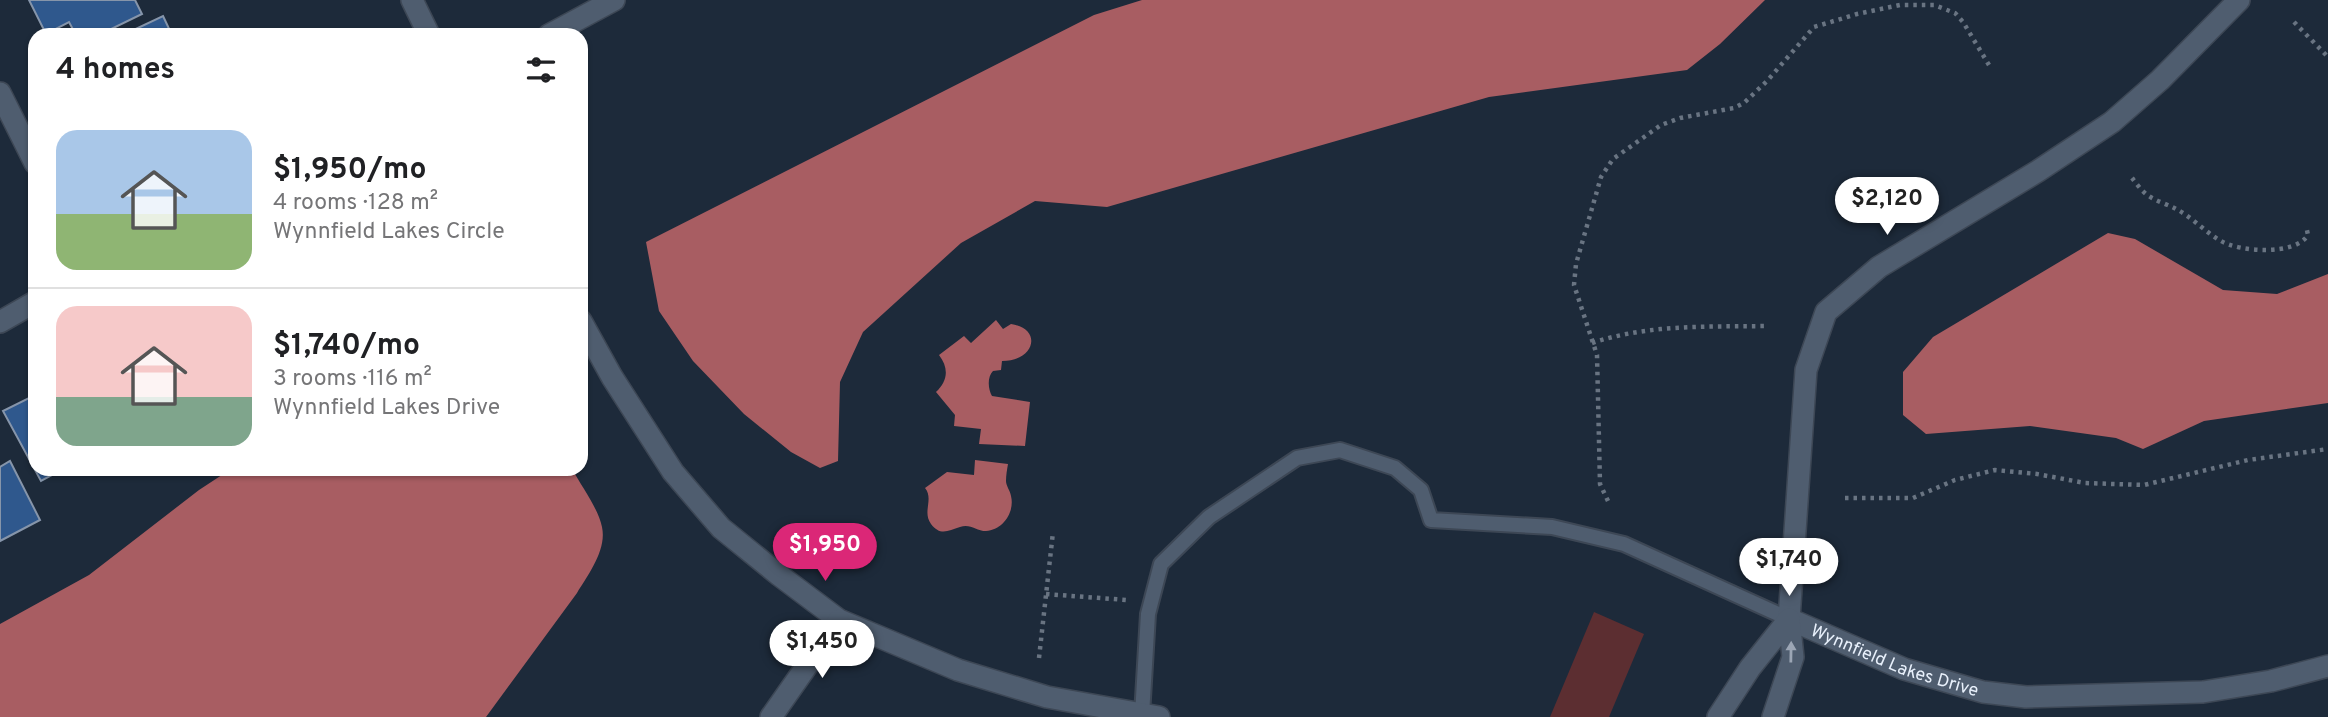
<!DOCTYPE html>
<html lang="en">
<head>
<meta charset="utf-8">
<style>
	:root { --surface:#fff; --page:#f6f6f6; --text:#202124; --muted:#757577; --line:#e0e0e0; --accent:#db2777 }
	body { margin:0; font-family:Overpass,sans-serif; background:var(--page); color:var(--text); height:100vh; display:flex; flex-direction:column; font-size:26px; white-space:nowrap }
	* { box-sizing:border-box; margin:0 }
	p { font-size:23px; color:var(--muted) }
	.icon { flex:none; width:38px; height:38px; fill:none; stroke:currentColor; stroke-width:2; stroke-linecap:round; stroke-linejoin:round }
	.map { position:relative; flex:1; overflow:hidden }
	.drawer { position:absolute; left:28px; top:28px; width:560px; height:448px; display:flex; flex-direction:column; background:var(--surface); border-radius:21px; box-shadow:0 2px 5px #0004 }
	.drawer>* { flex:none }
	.price { position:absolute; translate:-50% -60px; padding:0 16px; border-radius:24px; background:#fff; color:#222; font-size:23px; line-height:46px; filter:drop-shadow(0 2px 4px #0008) }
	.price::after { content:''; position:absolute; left:50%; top:42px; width:21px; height:16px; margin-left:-10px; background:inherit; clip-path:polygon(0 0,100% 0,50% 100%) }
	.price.selected { background:var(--accent); color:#fff }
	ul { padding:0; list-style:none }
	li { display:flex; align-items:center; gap:21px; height:175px; padding:0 28px }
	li+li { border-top:2px solid var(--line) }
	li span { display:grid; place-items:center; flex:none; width:196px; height:140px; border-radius:21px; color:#555 }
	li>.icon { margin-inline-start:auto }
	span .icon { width:84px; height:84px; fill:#fffc; stroke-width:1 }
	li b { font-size:30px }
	h2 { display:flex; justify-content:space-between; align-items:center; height:84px; padding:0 28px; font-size:30px }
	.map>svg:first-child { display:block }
	.green { fill:#5c2e31 }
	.water { fill:#a85d62 }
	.building { fill:#2f588d; stroke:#8695aa; stroke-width:2 }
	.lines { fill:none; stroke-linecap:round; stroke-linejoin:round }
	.service-casing { stroke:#3d4755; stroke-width:18 }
	.minor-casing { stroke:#3d4755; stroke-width:24 }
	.path { stroke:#697482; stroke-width:4.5; stroke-dasharray:3.5 5; stroke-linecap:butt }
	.service { stroke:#4f5d6f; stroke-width:14 }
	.minor { stroke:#4f5d6f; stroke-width:21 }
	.oneway { fill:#9ca6b5 }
	.labels { text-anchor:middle; stroke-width:5; stroke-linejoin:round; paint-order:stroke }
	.street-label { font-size:18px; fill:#e8f0fb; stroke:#0d1219 }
</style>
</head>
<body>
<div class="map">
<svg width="2328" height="717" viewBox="0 0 2328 717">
	<rect width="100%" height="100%" fill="#1d2a3a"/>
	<!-- green -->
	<path class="green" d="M1594,612l50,22 -35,83h-59z"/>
	<!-- water -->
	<g class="water">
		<path d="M1142,0h623l-45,44 -33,26 -198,27 -382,110 -72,-6 -74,42 -98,89 -23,50 -2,79 -18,7 -29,-16 -47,-38 -51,-53 -34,-50 -13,-69 448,-227z"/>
		<path d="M2108,233l27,6 88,51 54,4 51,-20v129l-124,18 -61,28 -27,-11 -86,-12 -104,8 -23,-19v-43l30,-35z"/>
		<path d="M996,320l7,9 8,-5c32,5 24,37 -9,37l-1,9 -8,1c-6,6 -5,18 -1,25l38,6 -5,44 -46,-2 2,-15 -27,-3 1,-11 -19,-23c12,-11 13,-24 3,-37l25,-19 7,7z"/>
		<path d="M975,460l33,4c-1,6 -2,11 -2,17 0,5 4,9 5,15 4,16 -8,34 -25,35 -10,0 -16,-8 -26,-4 -12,4 -20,9 -29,-3 -9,-12 3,-25 -6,-36l22,-16 27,3z"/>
		<path d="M231,469h341c10,18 26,39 30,58 5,23 -14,48 -25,66l-91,124h-486v-93l89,-49 110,-85z"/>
	</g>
	<!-- building -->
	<g class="building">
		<path d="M29,0h106l7,14 -43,21h-23l-7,-13 -23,12z"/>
		<path d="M163,16l9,19h-49z"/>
		<path d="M35,395v74h28l-22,12 -38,-70z"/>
		<path d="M10,461l30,59 -40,21v-74z"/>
	</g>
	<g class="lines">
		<!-- service casing -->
		<g class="service-casing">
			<path id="service" d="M1142,715l6,-101 13,-50 48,-47 88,-59 43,-8 55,18 26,22 10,30 121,7 72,17 165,75"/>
		</g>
		<!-- minor casing -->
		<g class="minor-casing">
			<g id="minor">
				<path d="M412,0l17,35"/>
				<path id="s1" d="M2239,0l-79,80 -48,42 -74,49 -159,96 -53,45 -20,58 -17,249 115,50 79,23 43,5 177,-5 68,-11 57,-15"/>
				<path d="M549,35l65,-35"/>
				<path d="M0,93l35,70"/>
				<path d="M581,321l31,56 61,95 48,56 58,47 60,45 119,50 89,27 112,20"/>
				<path d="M0,322l35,-20"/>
				<path d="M771,717l68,-97"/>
				<path d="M1718,717l32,-49 39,-49 4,38 -20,60"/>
			</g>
		</g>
		<!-- path -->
		<g class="path">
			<path d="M2294,22l34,35"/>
			<path d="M2132,178c4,5 9,12 14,16 9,7 21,10 30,15 16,8 29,23 45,32 19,11 74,15 87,-6l-2,-9"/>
			<path d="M1592,343c57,-19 115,-16 174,-17"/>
			<path d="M1845,498h68l42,-18 40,-10 42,4 48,9 59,2 104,-25 80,-11"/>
			<path d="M1608,501l-8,-17 -3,-129 -23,-70 2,-21 25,-87 12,-18 48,-34 19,-7 54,-10 10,-5 23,-22 47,-54 43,-13 43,-9h34l21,8 8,9 26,43"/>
			<path d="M1046,594l80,6"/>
			<path d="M1039,658l14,-126"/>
		</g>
		<!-- service -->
		<use href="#service" class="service"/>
		<!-- minor -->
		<use href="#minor" class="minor"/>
	</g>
	<!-- one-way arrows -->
	<defs><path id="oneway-solid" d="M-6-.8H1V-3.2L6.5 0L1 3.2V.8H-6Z" transform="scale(1.75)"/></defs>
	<use class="oneway" href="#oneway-solid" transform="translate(1791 652) rotate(-89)"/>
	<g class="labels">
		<!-- street labels -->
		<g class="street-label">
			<text dy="6" stroke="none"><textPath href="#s1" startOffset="945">Wynnfield Lakes Drive</textPath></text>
		</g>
	</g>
</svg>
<b class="price" style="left:1887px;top:237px">$2,120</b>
<b class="price selected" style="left:825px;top:583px">$1,950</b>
<b class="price" style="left:1789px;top:598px">$1,740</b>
<b class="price" style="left:822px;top:680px">$1,450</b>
<section class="drawer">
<h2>4 homes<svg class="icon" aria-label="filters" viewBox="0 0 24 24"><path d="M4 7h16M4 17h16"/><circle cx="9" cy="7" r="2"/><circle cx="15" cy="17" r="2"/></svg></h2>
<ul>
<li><span style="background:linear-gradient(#a9c7e8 60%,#8fb573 0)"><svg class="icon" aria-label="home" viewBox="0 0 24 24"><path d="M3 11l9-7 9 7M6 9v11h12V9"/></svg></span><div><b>$1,950/mo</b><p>4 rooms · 128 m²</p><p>Wynnfield Lakes Circle</p></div></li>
<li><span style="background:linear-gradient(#f6c9c9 65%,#7fa58c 0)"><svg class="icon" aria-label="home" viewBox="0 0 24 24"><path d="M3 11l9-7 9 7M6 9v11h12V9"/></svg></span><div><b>$1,740/mo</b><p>3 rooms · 116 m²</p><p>Wynnfield Lakes Drive</p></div></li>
</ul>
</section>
</div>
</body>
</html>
